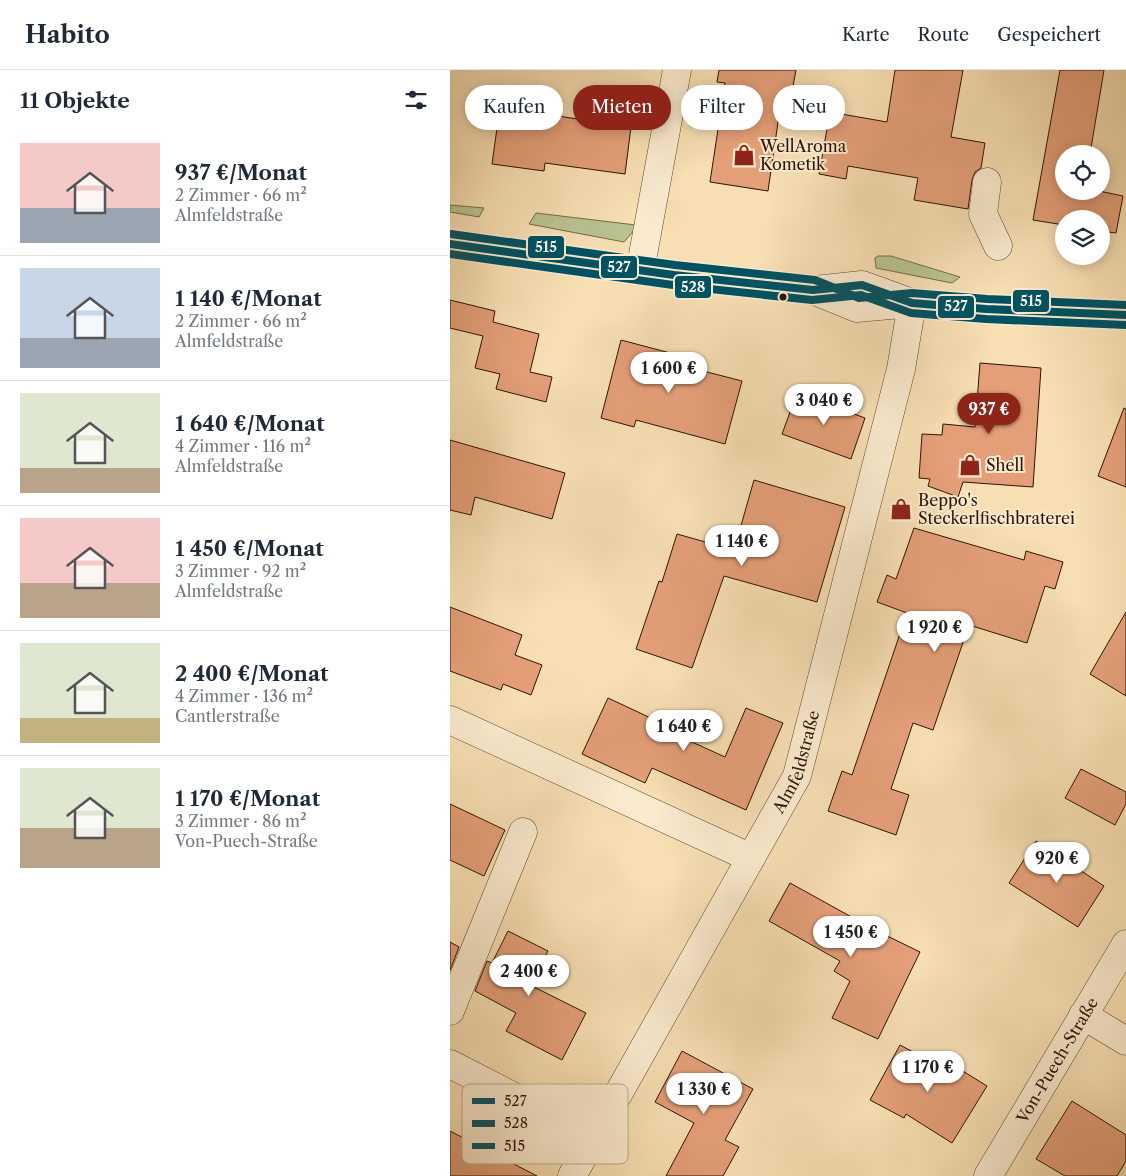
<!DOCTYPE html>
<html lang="de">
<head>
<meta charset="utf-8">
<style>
	:root { --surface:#fff; --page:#f6f6f7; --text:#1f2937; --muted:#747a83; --line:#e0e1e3; --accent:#8f2418 }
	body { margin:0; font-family:"Libre Caslon Text",serif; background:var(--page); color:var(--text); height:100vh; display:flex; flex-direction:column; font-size:19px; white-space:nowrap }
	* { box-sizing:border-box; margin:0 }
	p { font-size:16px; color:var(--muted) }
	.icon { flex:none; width:28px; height:28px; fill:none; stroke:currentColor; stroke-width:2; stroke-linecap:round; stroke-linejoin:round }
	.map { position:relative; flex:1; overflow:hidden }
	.panel { display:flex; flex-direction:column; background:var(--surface); width:450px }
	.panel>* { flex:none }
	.guide { position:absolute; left:15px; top:15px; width:475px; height:45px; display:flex; gap:10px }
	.controls { position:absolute; left:605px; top:75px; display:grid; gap:10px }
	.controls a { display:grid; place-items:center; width:55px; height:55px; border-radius:50%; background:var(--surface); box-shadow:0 2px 12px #0003; font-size:25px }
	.price { position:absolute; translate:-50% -42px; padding:0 11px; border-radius:18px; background:#fff; color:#222; font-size:16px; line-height:32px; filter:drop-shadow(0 1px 2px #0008) }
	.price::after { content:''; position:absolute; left:50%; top:30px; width:15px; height:11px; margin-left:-8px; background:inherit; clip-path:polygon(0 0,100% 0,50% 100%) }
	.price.active { background:var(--accent); color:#fff }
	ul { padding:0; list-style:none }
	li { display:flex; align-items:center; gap:15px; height:125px; padding:0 20px }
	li+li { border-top:1px solid var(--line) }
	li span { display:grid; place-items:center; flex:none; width:140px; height:100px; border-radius:0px; color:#555 }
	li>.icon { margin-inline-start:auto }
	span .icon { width:60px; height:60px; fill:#fffc; stroke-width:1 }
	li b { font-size:21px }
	h2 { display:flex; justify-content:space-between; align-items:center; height:60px; padding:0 20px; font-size:21px }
	.chip { padding:0 18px; border-radius:22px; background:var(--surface); box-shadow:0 2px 12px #0003; font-size:18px; line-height:45px }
	.chip.active { background:var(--accent); color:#fff }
	header { display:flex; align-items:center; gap:30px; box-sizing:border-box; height:70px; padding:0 25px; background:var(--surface); border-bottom:1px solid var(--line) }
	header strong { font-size:24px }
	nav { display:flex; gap:28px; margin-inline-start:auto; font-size:18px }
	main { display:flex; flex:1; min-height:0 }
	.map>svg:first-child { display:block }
	.green { fill:#b8c390; stroke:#736b4a }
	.building { fill:#e49f78; stroke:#2e1304 }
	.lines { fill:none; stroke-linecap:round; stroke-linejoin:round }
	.minor-casing { stroke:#604630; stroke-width:29 }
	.minor { stroke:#faeace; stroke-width:28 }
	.bus-1-casing { stroke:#faeace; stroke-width:11 }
	.bus-2-casing { stroke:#faeace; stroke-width:11 }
	.bus-3-casing { stroke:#faeace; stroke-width:11 }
	.bus-1 { stroke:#005262; stroke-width:8 }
	.bus-2 { stroke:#005262; stroke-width:8 }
	.bus-3 { stroke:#005262; stroke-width:8 }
	.bus-dot { fill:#2e1304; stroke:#faeace; stroke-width:2 }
	.labels { text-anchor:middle; stroke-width:4; stroke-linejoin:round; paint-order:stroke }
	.poi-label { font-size:16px; fill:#2e1304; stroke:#faeace; text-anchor:start }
	.street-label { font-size:16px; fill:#2e1304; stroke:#faeace }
	.key { fill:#faeace; stroke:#bdaa91; stroke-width:1 }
	.key-label { font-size:14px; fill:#2e1304 }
	.line-badge { stroke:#faeace; stroke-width:2 }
	.badge-label { font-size:14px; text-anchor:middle; font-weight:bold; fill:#fff }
</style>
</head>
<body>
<header>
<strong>Habito</strong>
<nav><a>Karte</a><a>Route</a><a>Gespeichert</a></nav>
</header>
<main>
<section class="panel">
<h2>11 Objekte<svg class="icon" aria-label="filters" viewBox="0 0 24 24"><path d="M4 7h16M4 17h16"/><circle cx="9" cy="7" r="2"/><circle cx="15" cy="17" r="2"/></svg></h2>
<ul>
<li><span style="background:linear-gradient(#f6c9c9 65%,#9aa5b1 0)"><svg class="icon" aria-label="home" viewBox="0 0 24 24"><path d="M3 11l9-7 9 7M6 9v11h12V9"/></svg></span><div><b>937 €/Monat</b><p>2 Zimmer · 66 m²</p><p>Almfeldstraße</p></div></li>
<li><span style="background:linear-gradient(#c9d6e8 70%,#9aa5b1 0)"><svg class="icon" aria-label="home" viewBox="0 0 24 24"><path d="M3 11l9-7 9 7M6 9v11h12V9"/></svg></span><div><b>1 140 €/Monat</b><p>2 Zimmer · 66 m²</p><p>Almfeldstraße</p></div></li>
<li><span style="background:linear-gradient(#dfe7d0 75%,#b9a48a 0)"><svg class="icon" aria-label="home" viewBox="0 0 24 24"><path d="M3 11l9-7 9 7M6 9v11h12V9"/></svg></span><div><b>1 640 €/Monat</b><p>4 Zimmer · 116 m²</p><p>Almfeldstraße</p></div></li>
<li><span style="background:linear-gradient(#f6c9c9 65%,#b9a48a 0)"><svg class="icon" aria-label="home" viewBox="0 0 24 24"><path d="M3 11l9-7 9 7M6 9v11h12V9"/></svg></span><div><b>1 450 €/Monat</b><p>3 Zimmer · 92 m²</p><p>Almfeldstraße</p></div></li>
<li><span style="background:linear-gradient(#dfe7d0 75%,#c2b280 0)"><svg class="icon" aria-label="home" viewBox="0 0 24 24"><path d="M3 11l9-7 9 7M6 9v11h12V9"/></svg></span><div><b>2 400 €/Monat</b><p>4 Zimmer · 136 m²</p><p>Cantlerstraße</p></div></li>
<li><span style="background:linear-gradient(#dfe7d0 60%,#b9a48a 0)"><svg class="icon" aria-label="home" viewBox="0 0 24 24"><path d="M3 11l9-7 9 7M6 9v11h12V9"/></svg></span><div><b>1 170 €/Monat</b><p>3 Zimmer · 86 m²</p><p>Von-Puech-Straße</p></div></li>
</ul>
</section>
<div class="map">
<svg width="676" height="1106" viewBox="0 0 676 1106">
	<rect width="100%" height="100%" fill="#f7dfb3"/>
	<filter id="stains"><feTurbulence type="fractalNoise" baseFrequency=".004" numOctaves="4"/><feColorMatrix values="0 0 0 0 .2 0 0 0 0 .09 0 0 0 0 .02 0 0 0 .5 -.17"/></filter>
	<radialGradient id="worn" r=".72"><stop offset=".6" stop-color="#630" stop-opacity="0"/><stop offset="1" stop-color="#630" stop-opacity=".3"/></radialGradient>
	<!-- green -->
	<g class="green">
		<path d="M0,135l34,3 -5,9 -29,-5z"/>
		<path d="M86,143l100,12v3l-12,14 -95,-18z"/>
		<path d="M428,186h13l69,21 -8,6 -76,-15 -1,-10z"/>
	</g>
	<!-- building -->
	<g class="building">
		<path d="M269,0h77l-5,27 -9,-2 -14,96 -58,-9 15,-99 -8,-1z"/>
		<path d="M445,0h68l-12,67 34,6 -4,25 -6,4 -3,8 -4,29 -54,-9 4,-22 -70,-12 -2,13 -27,-5 11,-62 57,10z"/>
		<path d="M610,0h44l-14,84h-26v37h35l24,5 -7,37 -15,-2v-12h-37v6l-31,-5z"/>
		<path d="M49,44l51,7 1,-6 80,12 -6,47 -80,-11 -1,8 -52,-7z"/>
		<path d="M0,230l45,11 -2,11 46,12 -9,38 22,5 -6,25 -50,-13 4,-15 -25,-6 8,-32 -33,-8z"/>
		<path d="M171,270l53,14 -2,9 70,18 -17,63 -89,-24 -2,7 -33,-9z"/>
		<path d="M530,293l61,5 -8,119 -70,-5 -5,15 -30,-11 2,-7 -11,-1 3,-44 20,1 1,-11 32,3z"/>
		<path d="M347,323l68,25 -14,41 -69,-25z"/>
		<path d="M674,338l2,1v78l-28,-11z"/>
		<path d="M0,370l115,33 -13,46 -77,-22 -4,18 -21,-5z"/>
		<path d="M304,410l91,27 -28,95 -93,-26 -32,92 -56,-19 23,-68 3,1 15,-48 57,16z"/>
		<path d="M464,458l110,32 2,-9 37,11 -8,27 -10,-3 -18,57 -58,-18 -36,105 -20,-7 -22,66 18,6 -13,40 -68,-24 14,-40 10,4 55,-162 -30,-11 10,-27 9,4z"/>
		<path d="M0,537l72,28 -7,20 27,10 -11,30 -28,-11 -2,6 -51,-19z"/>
		<path d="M676,542v84l-36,-22z"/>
		<path d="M158,628l62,29 -2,4 57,26 21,-49 37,15 -37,87 -94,-42 -7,15 -63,-29z"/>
		<path d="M631,699l45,23v12l-11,21 -50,-27z"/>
		<path d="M0,734l55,26 -21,46 -34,-16z"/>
		<path d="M586,771l68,45 -26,41 -69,-44z"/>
		<path d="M340,813l85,47 45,22 -42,87 -46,-21 18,-37 -16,-10 6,-10 -71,-40z"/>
		<path d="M58,861l40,20 -18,34 56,28 -24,47 -56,-29 10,-18 -41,-22 12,-30 5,2z"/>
		<path d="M0,872l9,5 -9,23z"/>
		<path d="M450,975l49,26 4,-6 34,21 -35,57 -46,-29 -2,4 -34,-18z"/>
		<path d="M232,981l71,38 -28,51 14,7 -16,29h-57l28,-53 -39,-21z"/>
		<path d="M622,1031l54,34v26l-9,15h-52l-29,-17z"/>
		<path d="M0,1061l87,45h-87z"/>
	</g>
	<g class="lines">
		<!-- minor casing -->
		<g class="minor-casing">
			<g id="minor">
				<path d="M537,112l-4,32 15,32"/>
				<path d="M0,174l224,31 139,15 44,18 55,-5 74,6 140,6"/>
				<path d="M190,201l37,-201"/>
				<path d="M365,220l47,-5 44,16"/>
				<path d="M0,650l301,138"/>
				<path d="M0,941l73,-179"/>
				<path d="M633,945l43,26"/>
				<path d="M0,994l144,74"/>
				<path id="s1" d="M122,1106l225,-400 104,-407 11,-66"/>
				<path id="s2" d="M538,1106l138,-232"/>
			</g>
		</g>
		<!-- minor -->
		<use href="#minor" class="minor"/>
		<!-- bus-1 casing -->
		<g class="bus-1-casing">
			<path id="bus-1" d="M0,174l224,31 139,15 49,-5 50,18 74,6 140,6"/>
		</g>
		<!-- bus-2 casing -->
		<g class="bus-2-casing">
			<path id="bus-2" d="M0,184l223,31 139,15 49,-5 50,18 75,6 140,6"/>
		</g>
		<!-- bus-3 casing -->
		<g class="bus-3-casing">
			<path id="bus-3" d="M1,164l224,31 140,15 44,18 53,-5 75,6 139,6"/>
		</g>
		<!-- bus-1 -->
		<use href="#bus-1" class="bus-1"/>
		<!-- bus-2 -->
		<use href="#bus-2" class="bus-2"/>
		<!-- bus-3 -->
		<use href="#bus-3" class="bus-3"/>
	</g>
	<!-- icons -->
	<defs>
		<g id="shop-bare" transform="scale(1.725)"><path d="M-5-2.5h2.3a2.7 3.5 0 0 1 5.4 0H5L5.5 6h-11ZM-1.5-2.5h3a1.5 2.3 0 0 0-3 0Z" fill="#8f2418" stroke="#faeace" stroke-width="2.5" paint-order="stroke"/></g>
	</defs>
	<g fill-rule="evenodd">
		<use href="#shop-bare" x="294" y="85"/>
		<use href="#shop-bare" x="520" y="395"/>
		<use href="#shop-bare" x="451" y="439"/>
	</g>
	<!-- markers -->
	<circle class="bus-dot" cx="333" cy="227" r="4.5"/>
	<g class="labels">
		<!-- poi labels -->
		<g class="poi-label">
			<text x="310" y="82">WellAroma<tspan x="310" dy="18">Kometik</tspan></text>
			<text x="536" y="401">Shell</text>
			<text x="468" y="436">Beppo's<tspan x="468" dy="18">Steckerlfischbraterei</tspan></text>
		</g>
		<!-- street labels -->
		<g class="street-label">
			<text dy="6" stroke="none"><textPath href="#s1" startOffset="472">Almfeldstraße</textPath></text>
			<text dy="6" stroke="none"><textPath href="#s2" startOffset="135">Von-Puech-Straße</textPath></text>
		</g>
	</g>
	<!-- legend -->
	<rect x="12" y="1014" width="166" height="80" rx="8" class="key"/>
	<rect x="22" y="1028" width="23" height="6" fill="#005262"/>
	<rect x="22" y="1050" width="23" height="7" fill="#005262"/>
	<rect x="22" y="1073" width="23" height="6" fill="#005262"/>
	<g class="key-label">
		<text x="54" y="1036">527</text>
		<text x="54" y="1058">528</text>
		<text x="54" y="1081">515</text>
	</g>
	<g class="line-badge">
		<rect x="77" y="165" width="38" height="24" rx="5" fill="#005262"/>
		<rect x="150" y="185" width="38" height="24" rx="5" fill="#005262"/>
		<rect x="224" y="205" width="38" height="24" rx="5" fill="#005262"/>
		<rect x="562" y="219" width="38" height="24" rx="5" fill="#005262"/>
		<rect x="487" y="225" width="38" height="24" rx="5" fill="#005262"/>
	</g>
	<g class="badge-label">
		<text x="96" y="182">515</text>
		<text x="169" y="202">527</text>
		<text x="243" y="222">528</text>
		<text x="581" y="236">515</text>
		<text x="506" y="241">527</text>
	</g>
	<rect width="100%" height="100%" filter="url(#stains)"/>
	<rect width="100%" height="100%" fill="url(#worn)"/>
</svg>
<div class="controls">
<a><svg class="icon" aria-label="locate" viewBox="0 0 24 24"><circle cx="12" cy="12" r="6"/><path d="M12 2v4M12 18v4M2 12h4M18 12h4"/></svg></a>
<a><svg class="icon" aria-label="layers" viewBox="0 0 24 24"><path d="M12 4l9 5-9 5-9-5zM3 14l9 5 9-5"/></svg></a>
</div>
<b class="price" style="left:219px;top:324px">1 600 €</b>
<b class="price" style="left:374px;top:356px">3 040 €</b>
<b class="price active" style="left:539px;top:365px">937 €</b>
<b class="price" style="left:292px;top:497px">1 140 €</b>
<b class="price" style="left:485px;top:583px">1 920 €</b>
<b class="price" style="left:234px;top:682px">1 640 €</b>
<b class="price" style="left:607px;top:814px">920 €</b>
<b class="price" style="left:401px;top:888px">1 450 €</b>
<b class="price" style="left:79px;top:927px">2 400 €</b>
<b class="price" style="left:478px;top:1023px">1 170 €</b>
<b class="price" style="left:254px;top:1045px">1 330 €</b>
<div class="guide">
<a class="chip">Kaufen</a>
<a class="chip active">Mieten</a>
<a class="chip">Filter</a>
<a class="chip">Neu</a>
</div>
</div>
</main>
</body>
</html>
